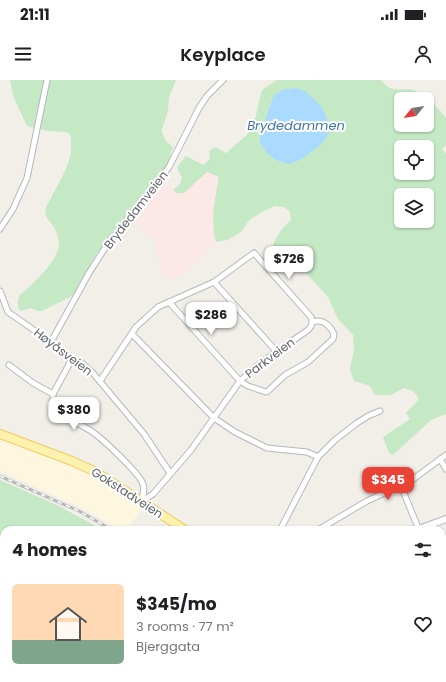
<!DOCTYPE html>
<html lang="en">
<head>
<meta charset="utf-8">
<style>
	:root { --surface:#fff; --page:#f6f6f6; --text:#202124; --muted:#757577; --accent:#ea4335 }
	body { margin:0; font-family:Poppins,sans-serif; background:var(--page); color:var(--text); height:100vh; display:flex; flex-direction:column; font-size:15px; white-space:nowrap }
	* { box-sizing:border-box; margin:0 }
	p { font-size:13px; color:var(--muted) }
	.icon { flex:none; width:22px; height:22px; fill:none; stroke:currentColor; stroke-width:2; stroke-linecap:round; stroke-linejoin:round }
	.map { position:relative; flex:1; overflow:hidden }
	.panel { position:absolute; left:0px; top:446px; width:446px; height:156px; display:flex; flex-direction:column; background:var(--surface); border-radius:12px 12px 0 0; box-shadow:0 1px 3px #0004 }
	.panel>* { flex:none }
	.needle { width:26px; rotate:240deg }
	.fabs { position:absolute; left:394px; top:12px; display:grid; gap:8px }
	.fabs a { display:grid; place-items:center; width:40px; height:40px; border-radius:6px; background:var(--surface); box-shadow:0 1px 3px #0004; font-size:20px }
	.price { position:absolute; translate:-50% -34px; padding:0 9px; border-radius:8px; background:#fff; color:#222; font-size:13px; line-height:26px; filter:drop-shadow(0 1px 2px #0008) }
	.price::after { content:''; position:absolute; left:50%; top:24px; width:12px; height:9px; margin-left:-6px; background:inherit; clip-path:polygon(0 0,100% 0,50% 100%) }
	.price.selected { background:var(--accent); color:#fff }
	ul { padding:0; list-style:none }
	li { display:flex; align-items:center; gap:12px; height:100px; padding:0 12px }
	li span { display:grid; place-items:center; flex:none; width:112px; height:80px; border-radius:6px; color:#555 }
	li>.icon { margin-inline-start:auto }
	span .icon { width:48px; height:48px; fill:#fffc; stroke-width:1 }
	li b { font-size:17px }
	h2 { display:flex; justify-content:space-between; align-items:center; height:48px; padding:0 12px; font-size:17px }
	.status { display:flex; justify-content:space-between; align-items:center; height:28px; padding:0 20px; background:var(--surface); direction:ltr }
	.status svg { height:11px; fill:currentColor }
	header { display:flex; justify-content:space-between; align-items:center; height:52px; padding:0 12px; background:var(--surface); font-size:18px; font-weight:600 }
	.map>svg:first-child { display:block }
	.commercial { fill:#fef7e0 }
	.medical { fill:#fce8e6 }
	.green { fill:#c5e8c5; fill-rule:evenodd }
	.water { fill:#aadaff }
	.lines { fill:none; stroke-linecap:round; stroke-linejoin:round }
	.minor-casing { stroke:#b5b8bc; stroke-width:7 }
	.tertiary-casing { stroke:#b5b8bc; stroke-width:8 }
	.secondary-casing { stroke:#b6babf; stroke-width:9 }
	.primary-casing { stroke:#f2c960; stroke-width:10 }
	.minor { stroke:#fff; stroke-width:5 }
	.tertiary { stroke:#fff; stroke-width:6 }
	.secondary { stroke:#fff; stroke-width:7 }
	.primary { stroke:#fff2af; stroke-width:8 }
	.rail-casing { stroke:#b6b7b8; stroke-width:3 }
	.rail { stroke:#fff; stroke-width:1.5; stroke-dasharray:4.5; stroke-linecap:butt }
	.labels { text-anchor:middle; stroke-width:4; stroke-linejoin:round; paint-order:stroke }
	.street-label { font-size:12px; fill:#5f6368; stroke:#fff }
	.water-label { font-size:13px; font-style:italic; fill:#4174aa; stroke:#fff }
</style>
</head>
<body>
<div class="status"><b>21:11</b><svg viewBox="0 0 49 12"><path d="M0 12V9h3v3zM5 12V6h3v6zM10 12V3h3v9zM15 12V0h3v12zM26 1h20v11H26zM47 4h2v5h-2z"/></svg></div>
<header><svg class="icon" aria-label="menu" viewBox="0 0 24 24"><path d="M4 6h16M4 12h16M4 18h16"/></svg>Keyplace<svg class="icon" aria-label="person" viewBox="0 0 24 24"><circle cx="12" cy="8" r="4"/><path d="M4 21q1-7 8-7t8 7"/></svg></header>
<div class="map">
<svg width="446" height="602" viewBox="0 0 446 602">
	<rect width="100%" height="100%" fill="#f1efe8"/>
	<!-- commercial -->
	<path class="commercial" d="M0,359l77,27 32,18 33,25 -16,21h-6l-34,-20 -86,-39z"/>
	<!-- medical -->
	<path class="medical" d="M207,92l12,5 -5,24 -1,31 3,10 -33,33 -15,4 -6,-5 -8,-34 -20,-17 30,-40 12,10h8z"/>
	<!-- green -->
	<g class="green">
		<path d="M10,0h166l-7,17 -1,14 -6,18v4l4,8 7,6 -6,18 -55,71 -16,18 -18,35 -6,7 -30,15h-4l-8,-3 -9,3 -3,-3v-8l2,-5c13,-11 37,-33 39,-50 0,-6 -2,-13 -5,-18 -4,-6 -11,-11 -8,-19 0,-3 3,-5 4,-8 10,-21 26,-41 20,-66l-4,-2 -18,-1 -21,-5 -14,-30z"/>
		<path d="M277,0h104c11,16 24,5 37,12 12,5 20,16 28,26v27l-4,4 4,5v260l-15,6 -38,35 -4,-2 -6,-16 27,-18 -4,-6 13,-14 -6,-8 -9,-3 -13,7h-16l-5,-9 -16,-5 -4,-12 4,-19 -1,-15 -15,-16 -10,-22 -32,-35 -7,-12h-13l-4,-2c4,-12 10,-20 19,-28l-1,-8 -6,-5 -9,-1 -11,5 -14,8 -9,13 -14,8 -11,2c-6,-21 -1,-44 3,-65l-12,-5 -23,21h-8l-3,-3 7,-6 2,-6 -5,-11 9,-11 17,9 7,-6 -1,-8 6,-4 11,6 21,-18 9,-19 3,-15 3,-11zM401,19h26v26h-26zM401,67h26v26h-26zM401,115h26v26h-26z"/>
		<path d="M0,400l59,26 44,24h-99v123l-4,2z"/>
		<path d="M263,598h84l1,4h-83z"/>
	</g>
	<!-- water -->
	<path class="water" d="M296,8l9,3 12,11 8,11 5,15 -3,9 -8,9 -17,13 -13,5 -13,-4 -9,-7 -7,-10v-7l13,-39 9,-7z"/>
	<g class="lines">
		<!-- minor casing -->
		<g class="minor-casing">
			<g id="minor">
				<path d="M0,149l13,-20 14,-31 20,-98"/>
				<path d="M214,202l63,70"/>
				<path d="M0,211l8,21 43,30 21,17 10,4 10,9 52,62 26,39"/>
				<path d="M169,222l71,79 8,5 18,6 2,-1 17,-16 23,-13 25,-23 1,-5c-4,-8 -11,-16 -21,-12"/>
				<path d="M132,254l82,84 21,14 32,16 40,4 11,5"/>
				<path d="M51,262l38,-69 18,-28 62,-78 30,-59 8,-12 16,-16"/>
				<path d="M72,279l-19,35v11c8,12 26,18 38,26 11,7 48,42 52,53 2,6 0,12 -2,18"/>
				<path d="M9,285l24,18 20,11"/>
				<path d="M100,301l36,-54 22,-20 56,-25 40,-29 57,64c2,6 1,9 -3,13l-49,34 -19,17 -49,69 -38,44 -12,8"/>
				<path d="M440,379l6,10"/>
				<path d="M401,406l18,44"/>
				<path d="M280,450l38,-73 17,-17 22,-17 11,-7 12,-5"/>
				<path d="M318,450l49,-29 45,-21 34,-25"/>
				<path d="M442,502l4,6"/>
				<path d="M0,575l4,-2"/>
				<path d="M442,583l4,4"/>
				<path d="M26,598l2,4"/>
				<path d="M212,598l2,4"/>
				<path d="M88,602l13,-4"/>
				<path d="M350,602v-4"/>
			</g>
		</g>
		<!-- tertiary casing -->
		<g class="tertiary-casing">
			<g id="tertiary">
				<path d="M416,450l30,-11"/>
				<path d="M258,598l2,4"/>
				<path d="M438,602l8,-6"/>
			</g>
		</g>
		<!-- secondary casing -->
		<g class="secondary-casing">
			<path id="secondary" d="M199,602l2,-4"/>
		</g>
		<!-- primary casing -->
		<g class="primary-casing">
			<g id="primary">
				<path d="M0,354l72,27 24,11 89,58"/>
				<path d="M372,598l3,4"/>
			</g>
		</g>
		<!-- minor -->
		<use href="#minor" class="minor"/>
		<!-- tertiary -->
		<use href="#tertiary" class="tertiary"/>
		<!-- secondary -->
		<use href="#secondary" class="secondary"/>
		<!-- primary -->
		<use href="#primary" class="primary"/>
		<!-- rail casing -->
		<g class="rail-casing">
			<g id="rail">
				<path d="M0,396l79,35 33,19"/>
				<path d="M245,598l2,4"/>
			</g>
		</g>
		<!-- rail -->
		<use href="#rail" class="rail"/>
	</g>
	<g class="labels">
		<!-- street labels -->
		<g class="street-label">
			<text transform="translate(136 130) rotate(-52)" y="4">Brydedamveien</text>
			<text transform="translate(63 272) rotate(37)" y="4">Høyåsveien</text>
			<text transform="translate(270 278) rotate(-37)" y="4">Parkveien</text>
			<text transform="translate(127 413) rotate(33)" y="4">Gokstadveien</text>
		</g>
		<!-- water labels -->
		<g class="water-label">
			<text x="296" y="50">Brydedammen</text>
		</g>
	</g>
</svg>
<div class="fabs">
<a><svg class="needle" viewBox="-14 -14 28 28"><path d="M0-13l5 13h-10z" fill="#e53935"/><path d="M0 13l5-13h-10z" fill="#757577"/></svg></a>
<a><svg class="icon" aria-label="locate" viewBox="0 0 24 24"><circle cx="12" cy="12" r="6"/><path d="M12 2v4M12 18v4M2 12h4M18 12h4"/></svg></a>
<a><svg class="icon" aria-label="layers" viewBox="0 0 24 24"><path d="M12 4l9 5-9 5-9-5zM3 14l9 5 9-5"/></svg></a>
</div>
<b class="price" style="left:289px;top:200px">$726</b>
<b class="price" style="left:211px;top:256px">$286</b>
<b class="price" style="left:74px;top:351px">$380</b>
<b class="price selected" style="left:388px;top:421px">$345</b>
<section class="panel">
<h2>4 homes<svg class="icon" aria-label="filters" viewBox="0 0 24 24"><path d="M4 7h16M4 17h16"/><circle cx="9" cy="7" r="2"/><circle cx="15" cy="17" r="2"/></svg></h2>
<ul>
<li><span style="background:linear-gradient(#ffd9b3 70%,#7fa58c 0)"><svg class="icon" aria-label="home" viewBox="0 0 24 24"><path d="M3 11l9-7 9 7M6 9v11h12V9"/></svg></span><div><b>$345/mo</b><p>3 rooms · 77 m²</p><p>Bjerggata</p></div><svg class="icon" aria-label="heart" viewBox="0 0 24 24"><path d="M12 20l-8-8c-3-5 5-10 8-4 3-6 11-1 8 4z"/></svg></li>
</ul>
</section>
</div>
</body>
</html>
